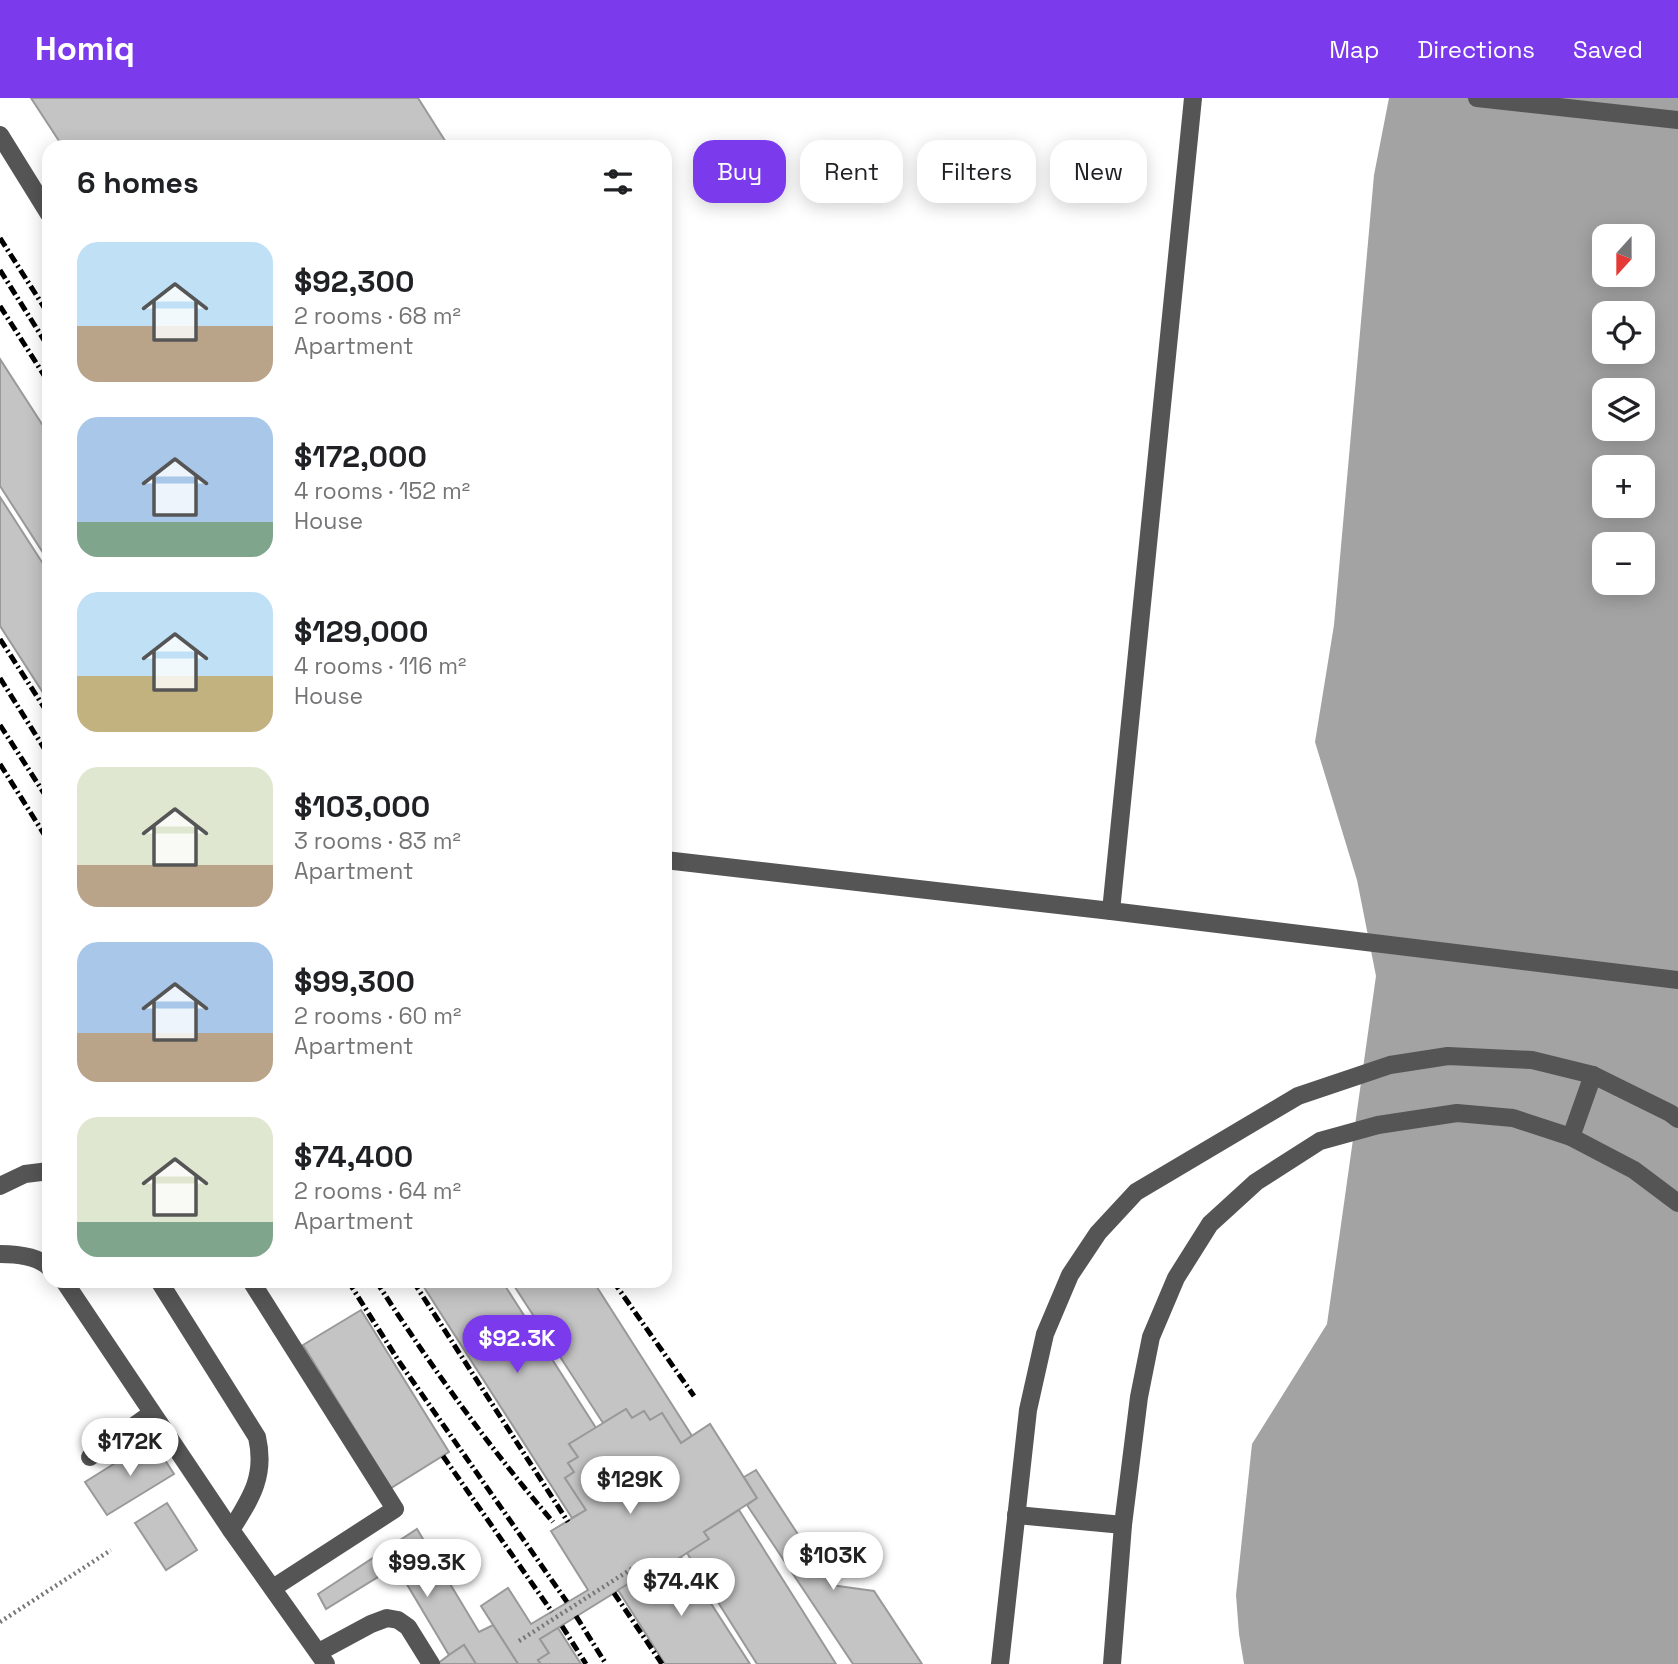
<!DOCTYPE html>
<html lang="en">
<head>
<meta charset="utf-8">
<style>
	:root { --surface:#fff; --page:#f6f6f6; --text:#202124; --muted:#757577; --accent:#7c3aed }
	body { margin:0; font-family:"Space Grotesk",sans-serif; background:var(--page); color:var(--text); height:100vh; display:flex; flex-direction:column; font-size:26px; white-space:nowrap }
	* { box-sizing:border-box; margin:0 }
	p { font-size:23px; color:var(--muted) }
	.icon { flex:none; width:38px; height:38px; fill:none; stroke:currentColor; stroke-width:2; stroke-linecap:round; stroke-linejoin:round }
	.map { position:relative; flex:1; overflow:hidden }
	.side { position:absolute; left:42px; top:42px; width:630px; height:1148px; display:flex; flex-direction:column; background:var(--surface); border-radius:21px; box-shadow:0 4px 18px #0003 }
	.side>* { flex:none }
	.top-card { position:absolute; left:693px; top:42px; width:665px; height:63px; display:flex; gap:14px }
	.needle { width:46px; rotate:201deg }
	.fabs { position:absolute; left:1592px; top:126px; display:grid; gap:14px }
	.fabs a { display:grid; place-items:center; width:63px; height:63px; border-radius:14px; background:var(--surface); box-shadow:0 4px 18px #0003; font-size:35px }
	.price { position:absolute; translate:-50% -60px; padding:0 16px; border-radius:24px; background:#fff; color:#222; font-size:23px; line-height:46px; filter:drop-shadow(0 2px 4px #0008) }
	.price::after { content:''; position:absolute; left:50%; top:42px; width:21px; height:16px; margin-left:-10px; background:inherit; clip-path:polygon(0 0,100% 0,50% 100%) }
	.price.current { background:var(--accent); color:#fff }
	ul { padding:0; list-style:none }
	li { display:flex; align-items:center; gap:21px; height:175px; padding:0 35px }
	li span { display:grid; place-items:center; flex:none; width:196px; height:140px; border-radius:21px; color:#555 }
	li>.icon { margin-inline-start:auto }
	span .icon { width:84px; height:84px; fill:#fffc; stroke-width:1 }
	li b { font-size:30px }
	h2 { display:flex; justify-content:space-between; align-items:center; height:84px; padding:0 35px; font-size:30px }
	.chip { padding:0 24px; border-radius:21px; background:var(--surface); box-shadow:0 4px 18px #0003; font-size:24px; line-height:63px }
	.chip.current { background:var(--accent); color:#fff }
	header { display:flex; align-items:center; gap:42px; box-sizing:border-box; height:98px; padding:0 35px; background:var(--accent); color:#fff }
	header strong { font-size:33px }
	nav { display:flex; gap:38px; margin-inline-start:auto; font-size:24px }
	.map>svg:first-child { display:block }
	.water { fill:#a3a3a3; fill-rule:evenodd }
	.building { fill:#c4c4c4; stroke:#999; stroke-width:2 }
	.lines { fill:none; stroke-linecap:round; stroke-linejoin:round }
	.path { stroke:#777; stroke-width:4.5; stroke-dasharray:2 3.5; stroke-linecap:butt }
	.minor { stroke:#555; stroke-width:18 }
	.rail { stroke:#000; stroke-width:5; stroke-dasharray:10 3.5 2 3.5; stroke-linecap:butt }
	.path-bridge { stroke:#777; stroke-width:4.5; stroke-dasharray:2 3.5; stroke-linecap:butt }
</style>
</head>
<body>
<header>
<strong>Homiq</strong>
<nav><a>Map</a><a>Directions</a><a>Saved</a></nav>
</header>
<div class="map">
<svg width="1678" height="1566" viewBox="0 0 1678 1566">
	<rect width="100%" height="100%" fill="#fff"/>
	<!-- water -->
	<path class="water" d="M1389,0h289v1566h-434l-5,-30 -3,-39 16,-151 75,-120 49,-348 -19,-96 -42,-138 19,-117 40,-450zM1605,138h38v39h-38zM1605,215h38v39h-38zM1605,292h38v39h-38zM1605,369h38v39h-38zM1605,446h38v39h-38z"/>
	<!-- building -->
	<g class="building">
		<path d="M31,0h387l31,49h-386z"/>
		<path d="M0,261l49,76v127l-49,-76z"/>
		<path d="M0,399l49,76v129l-49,-76z"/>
		<path d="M420,1183h82l94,147 -27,16 9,13 -10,6 6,9 -9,6 21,32 -14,8z"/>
		<path d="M511,1183h82l99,155 -11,7 -19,-30 -12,7 -6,-9 -12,7 -6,-9 -23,14z"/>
		<path d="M361,1212l88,142 -58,36 -88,-143z"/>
		<path d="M626,1311l6,9 12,-7 6,9 12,-7 19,30 29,-19 47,74 -53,34 5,7 -58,37 -3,-4 -108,67 9,14 -11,7 3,4h-23l-37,-58 27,-18 23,36 57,-34 -37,-59 35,-21 -21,-32 9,-6 -6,-9 10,-6 -9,-13z"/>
		<path d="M152,1342l22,34 -67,41 -22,-33z"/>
		<path d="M756,1372l75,115 43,6 48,73h-69l-106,-159 10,-7 -13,-21z"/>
		<path d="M167,1405l30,47 -31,20 -31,-47z"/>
		<path d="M739,1412l97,154h-79l-70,-111 22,-14 -5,-7z"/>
		<path d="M417,1431l62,103 14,-7 25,39h-42l-12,-19 -15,10 -53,-89 -70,43 -8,-15z"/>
		<path d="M681,1459l69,107h-85l-47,-74 30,-18 3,4z"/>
		<path d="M558,1530l23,36h-40l-3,-4 11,-7 -9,-14z"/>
		<path d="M464,1547l12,19h-39l12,-9z"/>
	</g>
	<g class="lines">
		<!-- path -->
		<path class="path" d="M0,1524l111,-72"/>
		<!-- minor -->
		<g class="minor">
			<path d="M1193,0l-82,813 567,69"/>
			<path d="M1477,0l201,22"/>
			<path d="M0,37l49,79"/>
			<path d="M665,762l446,51"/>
			<path d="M1571,1039l22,-62"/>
			<path d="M0,1088l25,-12 24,-3"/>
			<path d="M0,1156c16,0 37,2 49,13"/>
			<path d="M64,1183l167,249 95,134"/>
			<path d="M159,1183l98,156c9,39 -6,61 -26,93"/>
			<path d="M251,1183l144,228 -122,79"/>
			<path d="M90,1359l62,-44"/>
			<path d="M1016,1417l107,10"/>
			<path d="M319,1554l52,-28 16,-6 11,2 10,7 23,37"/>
			<path d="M1000,1566l28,-254 17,-76 25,-59 28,-42 38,-41 162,-96 92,-31 58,-9 84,4 61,15 77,38 8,6"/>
			<path d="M1112,1566l11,-139 16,-128 12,-60 25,-59 34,-54 46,-42 64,-41 58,-16 79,-12 56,5 58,19 63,33 44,33"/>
		</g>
		<!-- rail -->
		<g class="rail">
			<path d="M0,140l49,77"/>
			<path d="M0,172l49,78"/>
			<path d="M0,208l49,77"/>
			<path d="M0,541l49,76"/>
			<path d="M0,580l49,78"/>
			<path d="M0,627l49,76"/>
			<path d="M0,666l49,78"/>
			<path d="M348,1183l52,82 167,239"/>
			<path d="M376,1183c54,84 112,165 177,241"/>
			<path d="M413,1183l155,241"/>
			<path d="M613,1183l81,115"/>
			<path d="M443,1358l109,156"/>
			<path d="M614,1495l48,71"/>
			<path d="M576,1518l30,48"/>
			<path d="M562,1528l24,38"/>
		</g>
		<!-- path-bridge -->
		<path class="path-bridge" d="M519,1543l114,-73"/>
	</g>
</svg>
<div class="fabs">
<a><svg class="needle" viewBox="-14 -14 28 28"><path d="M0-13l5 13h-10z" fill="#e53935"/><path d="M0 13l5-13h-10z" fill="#757577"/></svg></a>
<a><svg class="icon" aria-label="locate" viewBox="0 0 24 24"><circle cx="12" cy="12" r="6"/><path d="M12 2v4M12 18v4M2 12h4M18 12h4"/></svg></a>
<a><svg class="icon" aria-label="layers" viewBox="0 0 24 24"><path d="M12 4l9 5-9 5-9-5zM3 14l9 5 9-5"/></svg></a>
<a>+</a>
<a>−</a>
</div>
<b class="price current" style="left:517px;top:1277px">$92.3K</b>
<b class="price" style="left:130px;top:1380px">$172K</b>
<b class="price" style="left:630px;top:1418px">$129K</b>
<b class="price" style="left:833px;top:1494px">$103K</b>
<b class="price" style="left:427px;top:1501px">$99.3K</b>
<b class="price" style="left:681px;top:1520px">$74.4K</b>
<div class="top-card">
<a class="chip current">Buy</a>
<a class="chip">Rent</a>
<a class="chip">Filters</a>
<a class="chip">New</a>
</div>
<section class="side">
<h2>6 homes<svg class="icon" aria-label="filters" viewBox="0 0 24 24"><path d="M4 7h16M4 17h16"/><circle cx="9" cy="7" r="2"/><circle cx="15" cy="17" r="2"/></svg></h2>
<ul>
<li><span style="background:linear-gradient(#bfe0f5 60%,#b9a48a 0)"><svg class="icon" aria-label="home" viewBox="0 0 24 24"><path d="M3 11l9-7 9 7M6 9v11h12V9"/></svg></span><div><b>$92,300</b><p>2 rooms · 68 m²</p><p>Apartment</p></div></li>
<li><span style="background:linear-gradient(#a9c7e8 75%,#7fa58c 0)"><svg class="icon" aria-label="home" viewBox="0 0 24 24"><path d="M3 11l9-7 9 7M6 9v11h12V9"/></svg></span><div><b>$172,000</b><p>4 rooms · 152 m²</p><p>House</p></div></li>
<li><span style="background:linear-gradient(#bfe0f5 60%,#c2b280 0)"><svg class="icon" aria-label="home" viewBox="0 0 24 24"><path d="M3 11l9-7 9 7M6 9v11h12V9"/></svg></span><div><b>$129,000</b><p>4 rooms · 116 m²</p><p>House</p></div></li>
<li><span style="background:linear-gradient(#dfe7d0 70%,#b9a48a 0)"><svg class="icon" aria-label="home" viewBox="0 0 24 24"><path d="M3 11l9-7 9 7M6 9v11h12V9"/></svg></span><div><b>$103,000</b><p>3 rooms · 83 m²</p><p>Apartment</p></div></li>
<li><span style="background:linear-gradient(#a9c7e8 65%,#b9a48a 0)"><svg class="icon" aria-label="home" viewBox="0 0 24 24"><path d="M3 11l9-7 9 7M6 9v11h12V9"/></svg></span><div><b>$99,300</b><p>2 rooms · 60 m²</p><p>Apartment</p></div></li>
<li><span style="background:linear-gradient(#dfe7d0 75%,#7fa58c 0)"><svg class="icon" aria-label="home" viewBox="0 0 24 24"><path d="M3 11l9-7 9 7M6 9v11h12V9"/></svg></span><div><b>$74,400</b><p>2 rooms · 64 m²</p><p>Apartment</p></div></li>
</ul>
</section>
</div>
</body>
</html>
